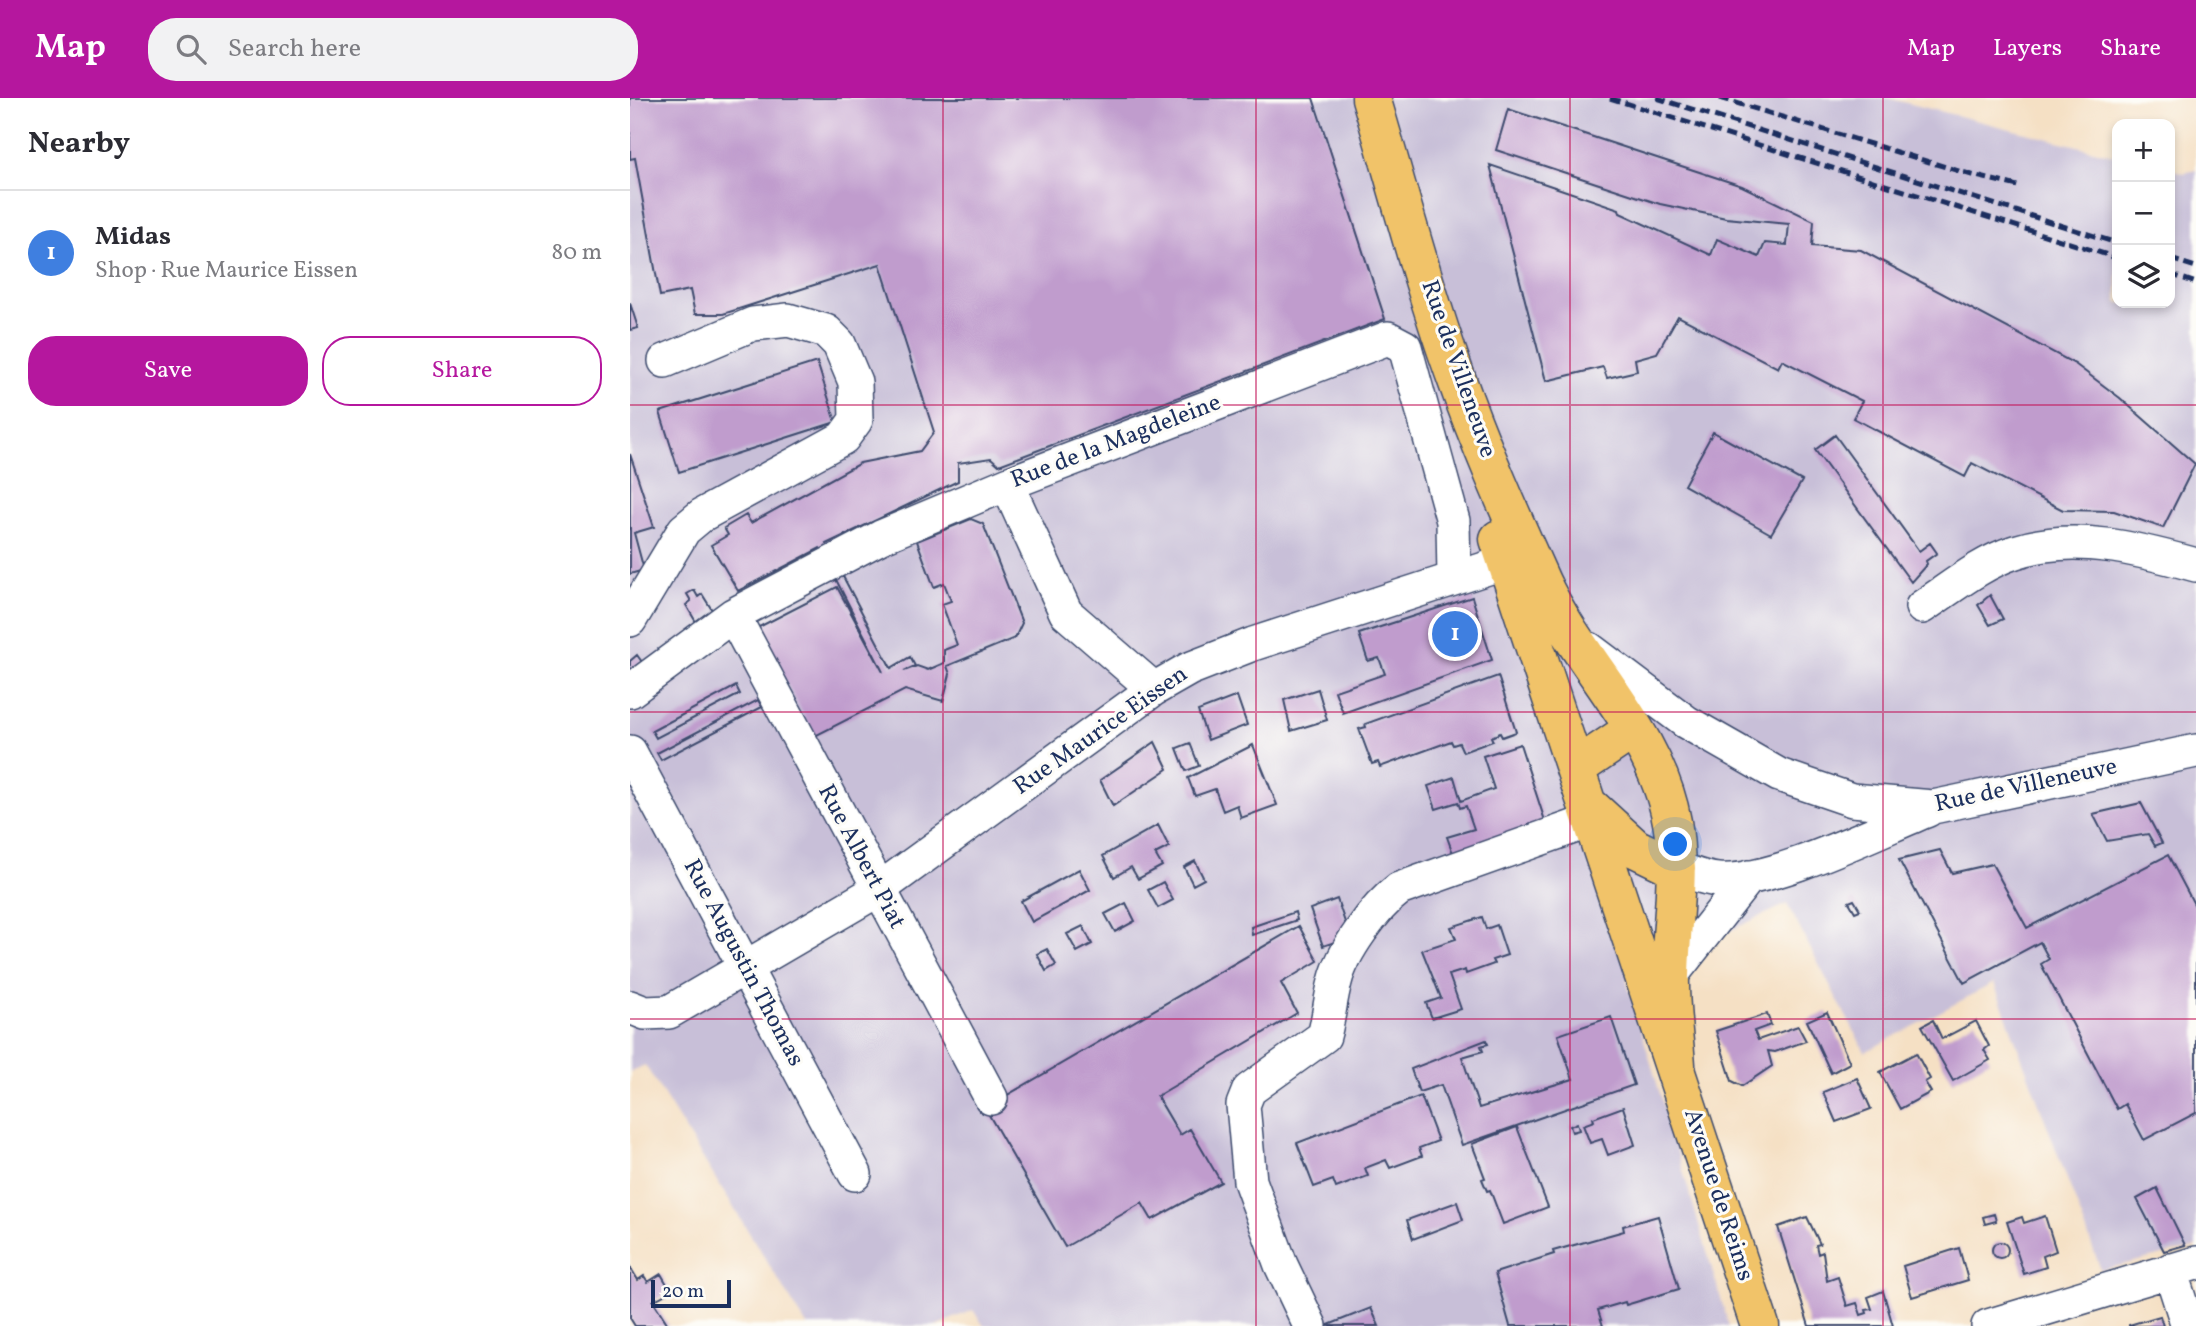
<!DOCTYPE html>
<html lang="en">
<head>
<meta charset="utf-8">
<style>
  :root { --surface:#fff; --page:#f2f2f3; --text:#2b2b33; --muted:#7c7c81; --line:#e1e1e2; --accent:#b5179e }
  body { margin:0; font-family:Vollkorn,serif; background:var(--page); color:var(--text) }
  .controls { position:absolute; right:21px; top:21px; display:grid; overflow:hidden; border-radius:14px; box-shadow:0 4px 10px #0003 }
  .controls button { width:63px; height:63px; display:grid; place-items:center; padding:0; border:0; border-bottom:2px solid var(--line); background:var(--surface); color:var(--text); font:35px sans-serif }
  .scale { position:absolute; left:21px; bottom:18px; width:80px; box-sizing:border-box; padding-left:7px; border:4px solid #1b2f5e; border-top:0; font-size:19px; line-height:24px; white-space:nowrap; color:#1b2f5e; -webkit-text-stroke:5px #fdfcf7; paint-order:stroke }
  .you { position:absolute; left:1046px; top:747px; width:24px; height:24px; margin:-18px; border:5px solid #fff; border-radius:50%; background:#1a73e8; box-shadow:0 0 0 10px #1a73e833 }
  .badge { display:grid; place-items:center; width:46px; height:46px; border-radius:50%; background:var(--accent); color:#fff; font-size:23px; font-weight:700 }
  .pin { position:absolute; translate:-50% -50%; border:4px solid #fff; box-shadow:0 2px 7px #0006 }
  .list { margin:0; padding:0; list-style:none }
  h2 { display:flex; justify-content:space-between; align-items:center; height:91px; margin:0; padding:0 28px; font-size:30px }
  h2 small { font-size:23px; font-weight:400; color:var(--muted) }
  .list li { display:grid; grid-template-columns:46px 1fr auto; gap:21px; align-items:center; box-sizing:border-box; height:126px; padding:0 28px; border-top:2px solid var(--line) }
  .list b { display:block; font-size:26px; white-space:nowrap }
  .list p { margin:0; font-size:23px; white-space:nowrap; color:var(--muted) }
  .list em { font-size:23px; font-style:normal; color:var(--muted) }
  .actions { display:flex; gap:14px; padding:21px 28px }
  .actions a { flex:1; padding:16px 0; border:2px solid var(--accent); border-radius:28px; text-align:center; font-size:24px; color:var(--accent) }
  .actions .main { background:var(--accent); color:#fff }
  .icon { flex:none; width:38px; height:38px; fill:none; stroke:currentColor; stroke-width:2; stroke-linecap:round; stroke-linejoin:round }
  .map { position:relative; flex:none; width:1566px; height:1228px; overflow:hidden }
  header { display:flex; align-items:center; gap:42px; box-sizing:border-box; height:98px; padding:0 35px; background:var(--accent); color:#fff }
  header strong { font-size:33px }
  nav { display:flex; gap:38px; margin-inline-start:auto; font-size:24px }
  .search { width:490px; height:63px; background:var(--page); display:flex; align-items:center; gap:18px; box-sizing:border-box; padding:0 24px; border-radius:28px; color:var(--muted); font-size:26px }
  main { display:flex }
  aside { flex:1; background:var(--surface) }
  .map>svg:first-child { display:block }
  .industrial { fill:#c8bfd8 }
  .building { fill:#c09ccd }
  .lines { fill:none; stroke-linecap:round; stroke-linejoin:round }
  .minor-casing { stroke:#3c4a6d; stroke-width:36 }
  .major-casing { stroke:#3c4a6d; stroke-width:41 }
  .minor { stroke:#fff; stroke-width:33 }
  .major { stroke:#f1c369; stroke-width:38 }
  .rail { stroke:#1b2f5e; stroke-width:5; stroke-dasharray:10 5; stroke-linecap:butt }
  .grid { fill:none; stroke:#c2185b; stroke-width:2; stroke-opacity:0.55 }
  .labels { text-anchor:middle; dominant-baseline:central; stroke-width:6; stroke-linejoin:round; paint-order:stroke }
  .street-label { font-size:24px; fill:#1b2f5e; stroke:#fdfcf7 }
</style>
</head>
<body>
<header>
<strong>Map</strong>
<div class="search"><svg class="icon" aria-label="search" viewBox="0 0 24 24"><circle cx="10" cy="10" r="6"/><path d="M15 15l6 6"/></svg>Search here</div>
<nav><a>Map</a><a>Layers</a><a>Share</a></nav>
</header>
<main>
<aside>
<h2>Nearby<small></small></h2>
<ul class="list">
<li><span class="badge" style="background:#3f7fe0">1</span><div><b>Midas</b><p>Shop · Rue Maurice Eissen</p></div><em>80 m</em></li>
</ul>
<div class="actions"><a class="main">Save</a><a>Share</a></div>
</aside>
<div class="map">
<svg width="1566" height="1228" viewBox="0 0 1566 1228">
  <rect width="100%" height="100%" fill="#fdfcf7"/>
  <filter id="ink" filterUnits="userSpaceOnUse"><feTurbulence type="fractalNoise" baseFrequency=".0143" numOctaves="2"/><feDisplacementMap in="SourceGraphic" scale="14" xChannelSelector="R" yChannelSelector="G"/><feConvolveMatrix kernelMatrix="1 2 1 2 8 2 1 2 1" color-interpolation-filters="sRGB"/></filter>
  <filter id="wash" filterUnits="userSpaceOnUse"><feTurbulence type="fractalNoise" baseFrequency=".00686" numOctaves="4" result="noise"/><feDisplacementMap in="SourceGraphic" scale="28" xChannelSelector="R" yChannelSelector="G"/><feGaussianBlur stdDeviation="1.57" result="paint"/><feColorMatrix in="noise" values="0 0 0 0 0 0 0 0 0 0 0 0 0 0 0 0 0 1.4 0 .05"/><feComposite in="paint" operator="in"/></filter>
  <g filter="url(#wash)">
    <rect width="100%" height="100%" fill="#f5e0c4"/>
    <!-- industrial -->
    <path class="industrial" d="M0,0H1257L1487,58V205H1540V71L1554,75L1566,72V1149L1471,1172L1364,885L1235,954L1157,806L996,881L1099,1228H354L343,1212L305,1228H177L15,967L0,974Z"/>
    <g id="blocks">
      <!-- building -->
      <path class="building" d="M0,0H683L755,221L369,367L361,360L328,365V383L196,446L261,570L280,559L285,568L274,573L287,568L298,572L314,565V552L327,547L312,506L321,503L314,485L304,489L287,443L341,421L353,426L392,525L385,540L317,568L320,576L313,603L275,592L185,638L127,530L207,489L253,574L190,450L108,493L81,447L98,437L94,430L116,417L121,425L230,365L290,353L304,334L250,166L93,216H65L60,192L30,198L5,60L0,61Z
        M878,11L1112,88L1184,123L1182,148L1231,152L1445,266L1490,300L1565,366L1533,430L1484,413L1433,412L1342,365L1335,379L1223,320L1232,303L1152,262L1148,270L1048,218L1027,255L1005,261L1007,273L977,280L973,269L916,283L860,67L989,111L990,115L1081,157L1087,141L1129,159L1135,145L1157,147L1159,126L1096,120L1030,106L866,52Z
        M0,205L8,230L0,232Z
        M187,264L206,324L49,374L30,314Z
        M1083,334L1172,383L1141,436L1054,387Z
        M1205,337L1289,453L1300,445L1307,455L1296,463L1297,466L1281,484L1185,352Z
        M0,356L24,429L4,435L14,472L0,476Z
        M64,492L68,499L72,496L82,512L66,524L56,507L61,503L57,496Z
        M1360,497L1373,521L1360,527L1348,507Z
        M842,499L862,562L713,615L705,593L755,576L749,560L738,563L729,536Z
        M7,557L12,564L0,573V563Z
        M868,578L886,634L872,639L870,635L861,639L863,643L833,654L829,645L823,647L821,643L750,669L748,664L742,666L729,631L736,629L735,626Z
        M106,588L110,596L26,640L22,633Z
        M688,591L697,622L661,633L654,602Z
        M607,598L617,627L578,642L568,613Z
        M128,602L132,609L31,662L27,655Z
        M525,644L538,671L483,708L470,682Z
        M560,645L569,668L556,673L547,650Z
        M890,646L916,726L824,758L817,739L844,731L836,708L830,710L828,704L806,711L798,688L824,679L831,703L864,691L853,658Z
        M623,647L647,707L611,720L607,707L593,713L585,691L565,698L558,680Z
        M1511,705L1532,745L1525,748L1518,736L1477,743L1463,716Z
        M528,727L539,749L525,756L532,768L508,781L501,769L484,779L473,758Z
        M1310,752L1322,775L1362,766L1397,830L1538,757L1566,810V1015L1514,1042L1495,1006L1487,1011L1411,866L1419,861L1410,844L1334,885L1269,762Z
        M565,763L574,781L563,787L554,769Z
        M449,771L460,792L402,824L391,803Z
        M533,784L543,802L528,810L518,792Z
        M707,801L720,839L693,848L680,811Z
        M1224,802L1230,812L1225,814L1219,804Z
        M496,805L505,823L485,834L475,816Z
        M665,814L667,822L622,837L621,829Z
        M852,819L856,831L867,827L877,857L862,862L864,866L836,876L835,872L819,877L831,911L802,920L796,905L811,900L792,852L826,841L821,829Z
        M453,828L462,846L447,854L437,836Z
        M669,828L688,863L651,885L667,915L527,998L550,1037L560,1031L591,1084L522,1122L512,1105L435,1149L355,1010Z
        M417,851L426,867L416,873L407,856Z
        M1197,914L1220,965L1201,975L1177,923Z
        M1137,916L1141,927L1124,933L1128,942L1168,928L1176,943L1145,954L1138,953L1142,968L1112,988L1102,983L1086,933Z
        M981,919L1004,987L832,1047L811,987L789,994L781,971L856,942L858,946L851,948L853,953L832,959L849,1010L943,981L928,937Z
        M1303,922L1312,941L1346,923L1359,948L1354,952L1360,962L1323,983L1292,928Z
        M1286,955L1300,981L1295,984L1301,994L1270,1011L1250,974Z
        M1227,980L1241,1011L1206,1024L1193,994Z
        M791,998L808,1043L789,1050L792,1058L760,1070L756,1062L735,1070L738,1078L706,1090L703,1082L684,1089L667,1045Z
        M993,1009L1005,1047L978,1057L972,1041L960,1045L953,1027L964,1023L963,1020Z
        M947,1025L949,1032L942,1034L940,1028Z
        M887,1029L918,1109L873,1126L860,1092L857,1093L852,1081L855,1080L842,1046Z
        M1527,1090L1555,1147L1534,1153L1507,1101Z
        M827,1104L833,1122L783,1141L777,1122Z
        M1364,1116L1366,1123L1355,1126L1353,1119Z
        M1028,1118L1049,1191L996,1207L995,1204L968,1212L973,1228H880L865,1175L924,1156L923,1153L994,1133L993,1128Z
        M1415,1118L1426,1153L1413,1158L1416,1169L1394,1176L1377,1124L1392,1119L1394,1125Z
        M1177,1119L1190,1146L1186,1147L1188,1156L1193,1154L1197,1183L1208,1179L1217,1208L1227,1205L1231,1217L1237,1215L1236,1212L1242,1211L1238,1199L1253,1193L1263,1228H1179L1148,1129Z
        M1362 1152a8 8 0 1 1 16 0a8 8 0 1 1-16 0Z
        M1329,1150L1338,1182L1282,1199L1273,1168Z
        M0,1169L8,1182L14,1178L18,1184L31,1176L41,1193L23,1203L39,1228H5L0,1220Z
        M741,1210L749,1228H696Z
        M1530,1218L1533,1228H1499V1227Z"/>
    </g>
  </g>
  <g filter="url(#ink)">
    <use href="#blocks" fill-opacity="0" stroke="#3c4a6d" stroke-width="2"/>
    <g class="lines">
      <!-- minor casing -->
      <g class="minor-casing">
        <path id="minor" d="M377,386L436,515L524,591
          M1292,509C1321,490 1351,465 1385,454C1444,434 1508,451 1566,467
          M103,517L361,1000
          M0,522L54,432L72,417L213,340L226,322L225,284L209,246L196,233L158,222L123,226L35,263
          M959,551L1056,624L1149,677L1222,702L1303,709L1566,653
          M0,593L103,517L251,439L377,386L758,240L775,249L823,423L824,480
          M0,654L225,1076
          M1046,770C1059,774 1074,781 1088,782C1142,786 1246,733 1298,712
          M1040,879L1119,779
          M0,909L15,915L39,914L248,792L524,591L559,571L623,546L876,464
          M1540,1172L1558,1228
          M680,1228L651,1167L620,1083L613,1007L619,992L694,938C699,920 700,902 705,884C712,854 745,809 769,791L963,722
          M1358,1228L1566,1165"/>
      </g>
      <!-- major casing -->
      <g class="major-casing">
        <path id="major" d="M741,0C768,91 792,184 824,274C849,345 880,415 911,484C949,566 1026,633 1042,724C1051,775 1041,826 1040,877C1039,907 1044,937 1046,967
          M869,441L1130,1228
          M946,670L1004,631
          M959,708L1005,750L1046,770"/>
      </g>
      <!-- minor -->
      <use href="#minor" class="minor"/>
      <!-- major -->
      <use href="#major" class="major"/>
      <!-- rail -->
      <path class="rail" d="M980,0L1487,160
        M1027,0L1487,145
        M1090,0L1342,77L1392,89
        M1540,161L1566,169
        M1540,176L1566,185"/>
    </g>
  </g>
  <!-- grid -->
  <path class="grid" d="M313,0V1228M626,0V1228M940,0V1228M1253,0V1228M0,307H1566M0,614H1566M0,921H1566"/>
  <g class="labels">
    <!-- street labels -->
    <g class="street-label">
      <text transform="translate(828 271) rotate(71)">Rue de Villeneuve</text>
      <text transform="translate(486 344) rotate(-21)">Rue de la Magdeleine</text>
      <text transform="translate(471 633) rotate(-35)">Rue Maurice Eissen</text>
      <text transform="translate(1396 688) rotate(-12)">Rue de Villeneuve</text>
      <text transform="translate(231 759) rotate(62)">Rue Albert Piat</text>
      <text transform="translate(113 865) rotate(62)">Rue Augustin Thomas</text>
      <text transform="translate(1088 1097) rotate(72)">Avenue de Reims</text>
    </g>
  </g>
</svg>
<div class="controls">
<button>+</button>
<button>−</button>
<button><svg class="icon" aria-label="layers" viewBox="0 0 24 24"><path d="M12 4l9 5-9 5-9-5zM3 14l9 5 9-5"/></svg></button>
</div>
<div class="scale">20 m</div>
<div class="you"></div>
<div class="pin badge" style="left:825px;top:536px;background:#3f7fe0">1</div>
</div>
</main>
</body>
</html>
